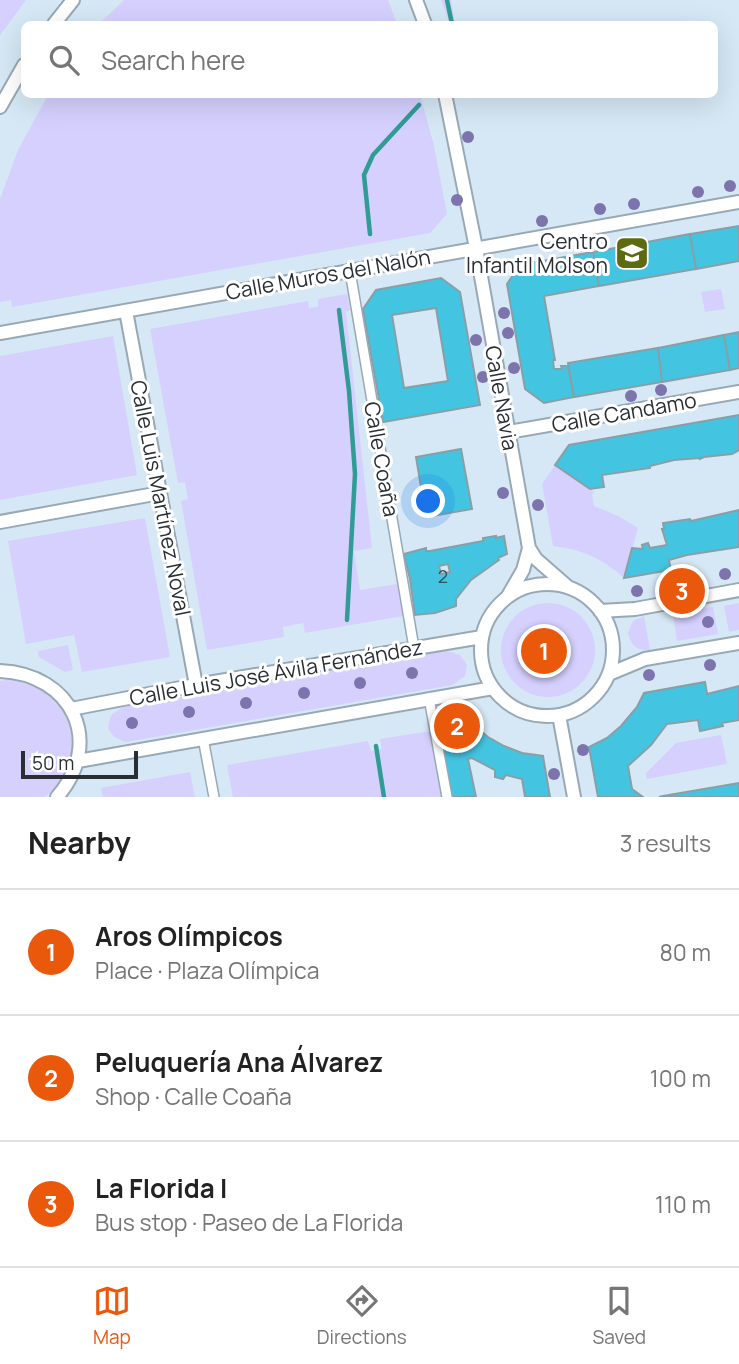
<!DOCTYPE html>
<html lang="en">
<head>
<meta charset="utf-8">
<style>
  :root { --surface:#fff; --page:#f2f2f2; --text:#222; --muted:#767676; --line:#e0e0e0; --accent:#ea580c }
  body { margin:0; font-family:Manrope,sans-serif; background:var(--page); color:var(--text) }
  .scale { position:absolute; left:21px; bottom:18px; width:117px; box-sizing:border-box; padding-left:7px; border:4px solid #282e33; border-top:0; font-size:19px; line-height:24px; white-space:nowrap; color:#282e33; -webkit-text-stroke:5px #fff; paint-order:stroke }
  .you { position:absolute; left:429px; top:502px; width:24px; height:24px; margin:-18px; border:5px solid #fff; border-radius:50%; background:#1a73e8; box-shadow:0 0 0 10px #1a73e833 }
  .badge { display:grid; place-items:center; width:46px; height:46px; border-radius:50%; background:var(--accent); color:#fff; font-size:23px; font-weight:700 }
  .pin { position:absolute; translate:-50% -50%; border:4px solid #fff; box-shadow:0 2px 7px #0006 }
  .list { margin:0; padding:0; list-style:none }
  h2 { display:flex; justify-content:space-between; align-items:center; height:91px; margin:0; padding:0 28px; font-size:30px }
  h2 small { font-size:23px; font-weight:400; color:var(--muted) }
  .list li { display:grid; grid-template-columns:46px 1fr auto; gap:21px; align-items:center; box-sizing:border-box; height:126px; padding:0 28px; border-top:2px solid var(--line) }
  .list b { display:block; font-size:26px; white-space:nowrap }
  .list p { margin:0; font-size:23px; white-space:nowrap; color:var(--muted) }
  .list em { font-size:23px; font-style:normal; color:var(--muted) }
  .icon { flex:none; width:38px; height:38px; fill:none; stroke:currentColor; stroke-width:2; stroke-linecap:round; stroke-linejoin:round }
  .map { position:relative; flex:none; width:739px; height:797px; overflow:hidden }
  .search { position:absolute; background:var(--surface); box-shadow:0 7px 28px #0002; left:21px; right:21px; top:21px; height:77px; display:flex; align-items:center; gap:18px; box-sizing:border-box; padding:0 24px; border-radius:10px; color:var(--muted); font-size:26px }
  .sheet { height:469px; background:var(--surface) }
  nav { display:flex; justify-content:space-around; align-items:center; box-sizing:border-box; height:98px; border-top:2px solid var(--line); background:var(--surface); font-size:19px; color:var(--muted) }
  nav a { display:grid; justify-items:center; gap:4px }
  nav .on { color:var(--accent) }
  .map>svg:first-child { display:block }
  .green { fill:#d5d0fe }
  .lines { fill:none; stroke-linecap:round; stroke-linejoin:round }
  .stream { stroke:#319b96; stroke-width:4.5 }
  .building { fill:#43c5e1; stroke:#899fa5; stroke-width:2; fill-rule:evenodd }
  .pedestrian-casing { stroke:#98a9b5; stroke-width:12 }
  .minor-casing { stroke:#98a9b5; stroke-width:16 }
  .pedestrian { stroke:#fff; stroke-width:9 }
  .minor { stroke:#fff; stroke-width:12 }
  .tree { fill:#7d74ae }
  .labels { text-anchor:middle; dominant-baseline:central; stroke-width:6; stroke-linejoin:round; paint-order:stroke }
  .number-label { font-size:18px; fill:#2f545e }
  .poi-label { font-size:21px; fill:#282e33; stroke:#fff; text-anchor:end }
  .street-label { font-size:21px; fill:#282e33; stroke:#fff }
</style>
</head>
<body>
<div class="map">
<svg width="739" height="797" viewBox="0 0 739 797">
  <rect width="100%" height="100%" fill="#d6e8f5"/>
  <!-- green -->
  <path class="green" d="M0,0H26L0,35Z
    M124,0H388L397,24H99Z
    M441,0H451L455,24H450Z
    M420,94L434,146L447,214L430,233L12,307L11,300L0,302V199L18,150L48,95Z
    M721,289L725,309L705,312L701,292Z
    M347,294L350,310L346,312L372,548L354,551L360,590L397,584L403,616L305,633L303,623L283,627L284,637L207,650L181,501L188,499L185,482L178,483L150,329L308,301L309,308L318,307V299Z
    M113,336L137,475L0,500V356Z
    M555,465L594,492L592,495L594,506L618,516L638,528L624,578C604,559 581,549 553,546L542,484Z
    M145,518L170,657L82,672L74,635L26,644L8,541Z
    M739,603V630L729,632L724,606Z
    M501 650a47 47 0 1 1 94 0a47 47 0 1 1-94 0Z
    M713,607L718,634L677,641L673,614Z
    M644,616L650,650C637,651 631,646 628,633L633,621Z
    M68,645L73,670L65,672L39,657L38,651Z
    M446,651L460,655L467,665L465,676L452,685L126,742L114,737L108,728L111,715L123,707Z
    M7,680C22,682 36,685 48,694C73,713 79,751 62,777C58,784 51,794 44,797C35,797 10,797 0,797V681Z
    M431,731L442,797H233L227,765L368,741L371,751L382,749L380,739Z
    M721,735L727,764L647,779L646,773L676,743Z
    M190,772L195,797H103L101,788Z"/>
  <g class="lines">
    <!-- stream -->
    <path class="stream" d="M447,0L452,24
      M370,234L364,175L373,155L419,105
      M339,310L349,391L355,474L347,620
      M376,746L384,797"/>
  </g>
  <!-- building -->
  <path class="building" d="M739,226V261L696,269L690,234Z
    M690,234L696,269L599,286L593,252Z
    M593,252L599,286L544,296L555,360H553L554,369H562L561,366L568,365L574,397L544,403L525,389L507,284L520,265Z
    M441,278L460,292L480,405L383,422L363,309L376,290ZM436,308L448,381L404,388L392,315Z
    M739,332V368L730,370L724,335Z
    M724,335L730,370L662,382L658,348Z
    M658,348L662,382L574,397L568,363Z
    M739,415V450L732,454L704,457L700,459V458L674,460L650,466V468L602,475L604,487L590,489L555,465L569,445Z
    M461,449L472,509L426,517L416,457Z
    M739,510V547L687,555L669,560L671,570L624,578L632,548L643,549L642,545L648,543L650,548L667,545L662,529H664L663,523L690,519L691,521Z
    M496,536V538L504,536L507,554L498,558L499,560L471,580L456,599V606L435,613L415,615L410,579L404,554L426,548V551H430L483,541V538ZM448,564L450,572L441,574L439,566Z
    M705,682L707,694L739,686V720L722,723L723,726L700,731L698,720L667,724L651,745L628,766L632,789L643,797H598L589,747L607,738L621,726L637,707L644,693Z
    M472,724L488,737L504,746L522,753L543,756L550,797H525L522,779L506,775L503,779L495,777V770L472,758L468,759L476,797H450L439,736L442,729Z
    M739,783V797H659L663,796Z"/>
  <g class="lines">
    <!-- pedestrian casing -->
    <g class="pedestrian-casing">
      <path id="pedestrian" d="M350,271L414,648
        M429,698L447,797
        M203,738L214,797"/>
    </g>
    <!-- minor casing -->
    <g class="minor-casing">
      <path id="minor" d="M416,0L425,24
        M54,24L73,0
        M445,94L476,248L529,548L523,570L508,596
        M0,107L24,65
        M126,311L196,685
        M0,333L739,202
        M508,432L739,392
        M0,522L160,493
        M529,548L536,559L568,587
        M481 650a66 66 0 1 1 132 0a66 66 0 1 1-132 0Z
        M600,611L635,609L739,590
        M0,671C72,674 105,742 57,797
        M609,674L645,659L739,643
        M71,709L196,685L482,637
        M559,715L574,797
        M78,761L493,688"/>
    </g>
    <!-- pedestrian -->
    <use href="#pedestrian" class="pedestrian"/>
    <!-- minor -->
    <use href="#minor" class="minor"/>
  </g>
  <!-- trees -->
  <g class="tree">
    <circle cx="468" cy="137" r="6"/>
    <circle cx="730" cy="186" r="6"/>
    <circle cx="698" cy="192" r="6"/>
    <circle cx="457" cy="200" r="6"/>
    <circle cx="634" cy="204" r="6"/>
    <circle cx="600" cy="209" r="6"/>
    <circle cx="542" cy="221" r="6"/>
    <circle cx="504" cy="313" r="6"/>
    <circle cx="508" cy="333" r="6"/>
    <circle cx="476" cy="340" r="6"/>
    <circle cx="514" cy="368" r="6"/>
    <circle cx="483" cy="377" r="6"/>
    <circle cx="661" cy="390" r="6"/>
    <circle cx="631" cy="396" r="6"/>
    <circle cx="503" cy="493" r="6"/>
    <circle cx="538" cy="505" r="6"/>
    <circle cx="725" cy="574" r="6"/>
    <circle cx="697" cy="579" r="6"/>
    <circle cx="637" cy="591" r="6"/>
    <circle cx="708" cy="622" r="6"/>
    <circle cx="710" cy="665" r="6"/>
    <circle cx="412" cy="673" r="6"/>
    <circle cx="649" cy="675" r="6"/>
    <circle cx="360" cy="683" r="6"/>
    <circle cx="304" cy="693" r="6"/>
    <circle cx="246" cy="703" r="6"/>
    <circle cx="189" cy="712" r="6"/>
    <circle cx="132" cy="723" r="6"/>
    <circle cx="583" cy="750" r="6"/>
    <circle cx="554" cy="774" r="6"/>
  </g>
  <!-- icons -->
  <defs>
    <g id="school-square" transform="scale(1.75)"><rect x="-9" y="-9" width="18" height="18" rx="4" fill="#5e6a10" stroke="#fff"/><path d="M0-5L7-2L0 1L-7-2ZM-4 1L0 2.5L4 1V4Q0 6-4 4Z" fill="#fff"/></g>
  </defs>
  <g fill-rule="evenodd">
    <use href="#school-square" x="632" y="253"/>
  </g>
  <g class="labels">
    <!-- number labels -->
    <g class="number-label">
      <text x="443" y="576">2</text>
    </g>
    <!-- poi labels -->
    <g class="poi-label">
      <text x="608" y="241">Centro<tspan x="608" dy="24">Infantil Molson</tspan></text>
    </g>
    <!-- street labels -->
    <g class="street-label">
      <text transform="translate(328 274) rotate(-10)">Calle Muros del Nalón</text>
      <text transform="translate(502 398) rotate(80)">Calle Navia</text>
      <text transform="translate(624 412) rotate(-10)">Calle Candamo</text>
      <text transform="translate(382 459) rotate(80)">Calle Coaña</text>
      <text transform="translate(161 498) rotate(79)">Calle Luis Martínez Noval</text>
      <text transform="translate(276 672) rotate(-10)">Calle Luis José Ávila Fernández</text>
    </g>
  </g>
</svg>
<div class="scale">50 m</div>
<div class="you"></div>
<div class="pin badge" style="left:544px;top:651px">1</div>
<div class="pin badge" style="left:457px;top:726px">2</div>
<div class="pin badge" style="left:682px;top:591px">3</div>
<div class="search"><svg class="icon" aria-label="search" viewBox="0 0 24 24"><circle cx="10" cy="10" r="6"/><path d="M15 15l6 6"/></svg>Search here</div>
</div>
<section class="sheet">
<h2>Nearby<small>3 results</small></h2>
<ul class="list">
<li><span class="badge">1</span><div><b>Aros Olímpicos</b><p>Place · Plaza Olímpica</p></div><em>80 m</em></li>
<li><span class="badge">2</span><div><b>Peluquería Ana Álvarez</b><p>Shop · Calle Coaña</p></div><em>100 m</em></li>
<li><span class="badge">3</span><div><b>La Florida I</b><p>Bus stop · Paseo de La Florida</p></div><em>110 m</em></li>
</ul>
</section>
<nav>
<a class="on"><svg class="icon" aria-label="map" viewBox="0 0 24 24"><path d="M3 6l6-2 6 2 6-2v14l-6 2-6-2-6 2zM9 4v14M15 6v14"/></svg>Map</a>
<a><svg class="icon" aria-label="directions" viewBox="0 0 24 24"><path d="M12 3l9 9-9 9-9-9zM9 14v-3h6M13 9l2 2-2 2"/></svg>Directions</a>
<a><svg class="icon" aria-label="saved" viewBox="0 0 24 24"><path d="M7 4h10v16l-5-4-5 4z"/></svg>Saved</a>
</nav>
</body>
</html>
